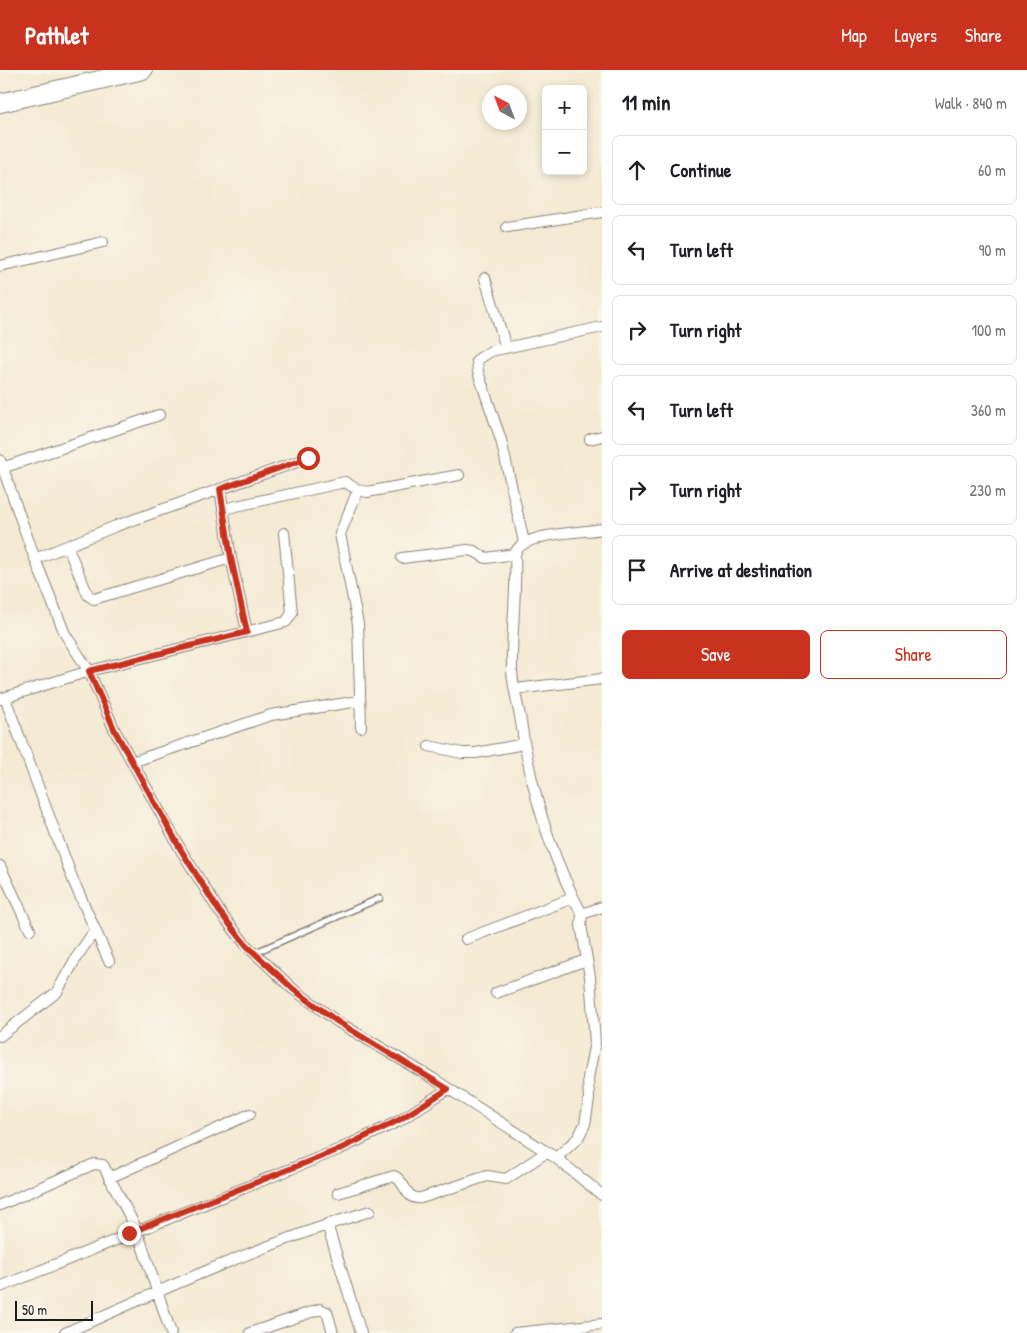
<!DOCTYPE html>
<html lang="en">
<head>
<meta charset="utf-8">
<style>
  :root { --surface:#fff; --page:#f2f2f2; --text:#202124; --muted:#757577; --line:#e0e0e0; --accent:#c8321e }
  body { margin:0; font-family:"Patrick Hand",sans-serif; background:var(--page); color:var(--text) }
  .controls { position:absolute; right:15px; top:15px; display:grid; overflow:hidden; border-radius:8px; box-shadow:0 2px 8px #0003 }
  .controls button { width:45px; height:45px; display:grid; place-items:center; padding:0; border:0; border-bottom:1px solid var(--line); background:var(--surface); color:var(--text); font:25px sans-serif }
  .compass { position:absolute; left:482px; top:15px; width:45px; height:45px; border-radius:50%; background:var(--surface); box-shadow:0 2px 8px #0003; rotate:319deg }
  .scale { position:absolute; left:15px; bottom:12px; width:78px; box-sizing:border-box; padding-left:5px; border:2px solid #1c1c1c; border-top:0; font-size:14px; line-height:18px; white-space:nowrap; color:#1c1c1c; -webkit-text-stroke:4px #fbf7ec; paint-order:stroke }
  .stop { position:absolute; width:15px; height:15px; margin:-11px; border:4px solid #c8321e; border-radius:50%; background:#fff }
  .stop.end { background:#c8321e; border-color:#fff; box-shadow:0 1px 5px #0008 }
  .list { margin:0; padding:0; list-style:none }
  h2 { display:flex; justify-content:space-between; align-items:center; height:65px; margin:0; padding:0 20px; font-size:21px }
  h2 small { font-size:16px; font-weight:400; color:var(--muted) }
  .list li { display:grid; grid-template-columns:32px 1fr auto; gap:15px; align-items:center; box-sizing:border-box; height:70px; margin:0 10px 10px; padding:0 10px; border:1px solid var(--line); border-radius:8px }
  .list b { display:block; font-size:19px; white-space:nowrap }
  .list em { font-size:16px; font-style:normal; color:var(--muted) }
  .actions { display:flex; gap:10px; padding:15px 20px }
  .actions a { flex:1; padding:11px 0; border:1px solid var(--accent); border-radius:8px; text-align:center; font-size:18px; color:var(--accent) }
  .actions .main { background:var(--accent); color:#fff }
  .icon { flex:none; width:28px; height:28px; fill:none; stroke:currentColor; stroke-width:2; stroke-linecap:round; stroke-linejoin:round }
  .map { position:relative; flex:none; width:602px; height:1263px; overflow:hidden }
  header { display:flex; align-items:center; gap:30px; box-sizing:border-box; height:70px; padding:0 25px; background:var(--accent); color:#fff }
  header strong { font-size:24px }
  nav { display:flex; gap:28px; margin-inline-start:auto; font-size:18px }
  main { display:flex }
  aside { flex:1; background:var(--surface) }
  .map>svg:first-child { display:block }
  .lines { fill:none; stroke-linecap:round; stroke-linejoin:round }
  .service-casing { stroke:#888378; stroke-width:8 }
  .minor-casing { stroke:#888378; stroke-width:12 }
  .trunk-casing { stroke:#888378; stroke-width:20 }
  .service { stroke:#fff; stroke-width:5 }
  .minor { stroke:#fff; stroke-width:10 }
  .trunk { stroke:#fff; stroke-width:18 }
  .route { stroke:#c8321e; stroke-width:6 }
</style>
</head>
<body>
<header>
<strong>Pathlet</strong>
<nav><a>Map</a><a>Layers</a><a>Share</a></nav>
</header>
<main>
<div class="map">
<svg width="602" height="1263" viewBox="0 0 602 1263">
  <rect width="100%" height="100%" fill="#fbf7ec"/>
  <filter id="ink" filterUnits="userSpaceOnUse"><feTurbulence type="fractalNoise" baseFrequency=".02" numOctaves="2"/><feDisplacementMap in="SourceGraphic" scale="10" xChannelSelector="R" yChannelSelector="G"/><feConvolveMatrix kernelMatrix="1 2 1 2 8 2 1 2 1" color-interpolation-filters="sRGB"/></filter>
  <filter id="wash" filterUnits="userSpaceOnUse"><feTurbulence type="fractalNoise" baseFrequency=".0096" numOctaves="4" result="noise"/><feDisplacementMap in="SourceGraphic" scale="20" xChannelSelector="R" yChannelSelector="G"/><feGaussianBlur stdDeviation="1.12" result="paint"/><feColorMatrix in="noise" values="0 0 0 0 0 0 0 0 0 0 0 0 0 0 0 0 0 1.4 0 .05"/><feComposite in="paint" operator="in"/></filter>
  <g filter="url(#wash)">
    <rect width="100%" height="100%" fill="#f4ead3"/>
  </g>
  <g filter="url(#ink)">
    <g class="lines">
      <!-- service casing -->
      <g class="service-casing">
        <path id="service" d="M254,883L380,828"/>
      </g>
      <!-- minor casing -->
      <g class="minor-casing">
        <path id="minor" d="M507,157L602,142
          M0,196L103,172
          M485,208L506,278
          M590,369L602,366
          M0,390L35,489L65,564L89,601L115,661L181,780L219,841L246,875L293,919L338,952L432,1008L556,1088L602,1125
          M2,398L159,345
          M220,419L231,488L247,562
          M358,420L340,464L358,554L361,657
          M223,439L345,412L358,420L367,422L459,405
          M524,472L501,370L478,302L477,290L491,281L602,257
          M67,476L88,525L94,529L231,488
          M402,488L467,480L474,481L486,488L515,484
          M35,489L116,456L308,388
          M515,619L602,609
          M5,628L73,810L109,891
          M0,629L89,601L286,552L292,543L284,463
          M429,676L462,683H476L524,674
          M132,692L271,645L359,631
          M0,796L30,860
          M582,844C549,783 530,716 520,646C517,632 513,616 512,601C511,562 517,523 515,484C521,462 582,463 602,459
          M466,869L573,828
          M496,923L586,890
          M0,966L57,922L76,888L95,860
          M556,1088L578,1068L585,1054L589,1029L588,1008L595,972L590,907L581,855L582,844L602,837
          M109,1108L250,1044
          M338,1123L394,1106C407,1112 404,1130 421,1128L487,1106L506,1109L547,1082
          M0,1135L94,1094L103,1095L137,1160L171,1263
          M327,1154L361,1263
          M0,1217L340,1079L399,1051L448,1019
          M65,1263C165,1218 265,1173 370,1141
          M250,1263L320,1239L327,1242L333,1263
          M515,1263L602,1254"/>
      </g>
      <!-- trunk casing -->
      <g class="trunk-casing">
        <path id="trunk" d="M0,33L143,0"/>
      </g>
      <!-- service -->
      <use href="#service" class="service"/>
      <!-- minor -->
      <use href="#minor" class="minor"/>
      <!-- trunk -->
      <use href="#trunk" class="trunk"/>
    </g>
  </g>
  <g class="lines" filter="url(#ink)">
    <!-- route -->
    <path class="route" d="M129,1163L340,1079L399,1050L448,1019L338,952L293,919L246,875L219,841L181,780L115,661L89,601L247,562L231,488L220,419L308,388"/>
  </g>
</svg>
<div class="controls">
<button>+</button>
<button>−</button>
</div>
<svg class="compass" viewBox="-18 -18 36 36"><path d="M0-13l5 13h-10z" fill="#e53935"/><path d="M0 13l5-13h-10z" fill="#757577"/></svg>
<div class="scale">50 m</div>
<div class="stop" style="left:308px;top:388px"></div>
<div class="stop end" style="left:129px;top:1163px"></div>
</div>
<aside>
<h2>11 min<small>Walk · 840 m</small></h2>
<ul class="list">
<li><svg class="icon" aria-label="ahead" viewBox="0 0 24 24"><path d="M12 20V5M6 11l6-6 6 6"/></svg><div><b>Continue</b></div><em>60 m</em></li>
<li><svg class="icon" aria-label="left" viewBox="0 0 24 24"><path d="M17 20v-9H6M10 6l-5 5 5 5"/></svg><div><b>Turn left</b></div><em>90 m</em></li>
<li><svg class="icon" aria-label="right" viewBox="0 0 24 24"><path d="M7 20v-9h11M14 6l5 5-5 5"/></svg><div><b>Turn right</b></div><em>100 m</em></li>
<li><svg class="icon" aria-label="left" viewBox="0 0 24 24"><path d="M17 20v-9H6M10 6l-5 5 5 5"/></svg><div><b>Turn left</b></div><em>360 m</em></li>
<li><svg class="icon" aria-label="right" viewBox="0 0 24 24"><path d="M7 20v-9h11M14 6l5 5-5 5"/></svg><div><b>Turn right</b></div><em>230 m</em></li>
<li><svg class="icon" aria-label="arrive" viewBox="0 0 24 24"><path d="M6 21V4h12l-3 4 3 4H6"/></svg><div><b>Arrive at destination</b></div></li>
</ul>
<div class="actions"><a class="main">Save</a><a>Share</a></div>
</aside>
</main>
</body>
</html>
